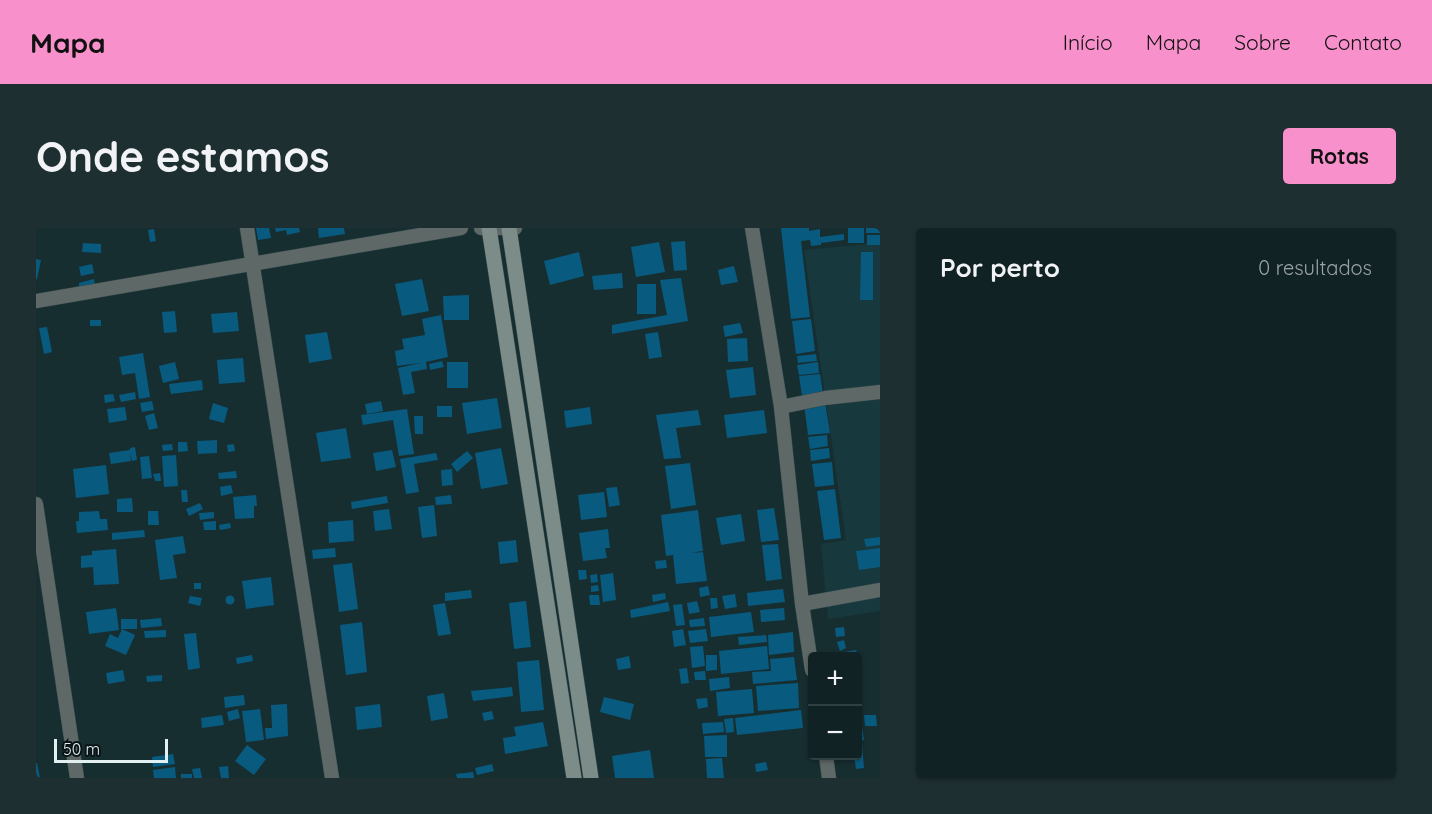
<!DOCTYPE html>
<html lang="pt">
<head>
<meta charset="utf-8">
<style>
  :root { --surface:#112225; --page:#1e2f32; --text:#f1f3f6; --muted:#9ca4a7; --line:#303f42; --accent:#f890cc }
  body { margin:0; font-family:Quicksand,sans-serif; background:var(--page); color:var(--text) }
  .controls { position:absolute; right:18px; bottom:18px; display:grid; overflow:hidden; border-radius:6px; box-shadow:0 2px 4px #0004 }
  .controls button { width:54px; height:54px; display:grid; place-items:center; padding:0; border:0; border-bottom:2px solid var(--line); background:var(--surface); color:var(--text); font:30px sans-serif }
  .scale { position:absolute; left:18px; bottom:15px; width:114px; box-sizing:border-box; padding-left:6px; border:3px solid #e2f0f2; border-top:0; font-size:16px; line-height:21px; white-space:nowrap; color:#e2f0f2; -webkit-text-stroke:4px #0a1416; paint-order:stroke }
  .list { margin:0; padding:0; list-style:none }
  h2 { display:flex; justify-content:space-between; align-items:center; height:78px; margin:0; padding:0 24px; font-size:26px }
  h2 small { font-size:20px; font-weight:400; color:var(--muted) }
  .map { position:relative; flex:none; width:844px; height:550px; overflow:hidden; border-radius:6px }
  header { display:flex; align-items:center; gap:36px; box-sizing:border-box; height:84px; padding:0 30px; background:var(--accent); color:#111 }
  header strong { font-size:28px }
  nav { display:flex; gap:33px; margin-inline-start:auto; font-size:21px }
  .intro { display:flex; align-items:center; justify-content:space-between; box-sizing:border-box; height:144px; padding:0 36px }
  h1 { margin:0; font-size:42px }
  .button { padding:15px 27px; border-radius:6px; background:var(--accent); color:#111; font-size:21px; font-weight:700 }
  main { display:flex; gap:36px; padding:0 36px }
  aside { flex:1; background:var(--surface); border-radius:6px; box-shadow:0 2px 4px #0004 }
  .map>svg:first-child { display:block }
  .built { fill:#17383d }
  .building { fill:#095a7f }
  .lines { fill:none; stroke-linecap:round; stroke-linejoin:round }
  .street-casing { stroke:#33494c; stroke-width:15 }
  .secondary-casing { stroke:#33494c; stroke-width:16 }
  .street { stroke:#5e6967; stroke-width:14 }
  .secondary { stroke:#7c8d89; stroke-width:15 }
</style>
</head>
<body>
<header>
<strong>Mapa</strong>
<nav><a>Início</a><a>Mapa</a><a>Sobre</a><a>Contato</a></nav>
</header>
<div class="intro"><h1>Onde estamos</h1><a class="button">Rotas</a></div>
<main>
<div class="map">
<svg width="844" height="550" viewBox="0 0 844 550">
  <rect width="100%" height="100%" fill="#172e31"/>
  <!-- built -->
  <path class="built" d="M844,15V383L792,391L785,316L810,312L768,22Z"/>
  <!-- building -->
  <path class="building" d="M220,0H233L235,10L222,12Z
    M239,0H263L264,4L251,7L250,2L240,4Z
    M282,0H308L309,6L283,10Z
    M745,0H773V3L784,1V9L808,6V12L785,15V17L775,18L774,12L765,13L774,89L755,91Z
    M812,0H828V15H812Z
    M830,0H844V5H830Z
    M118,1L120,13L114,14L112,2Z
    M831,7H844V17H831Z
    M649,13L651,42L638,43L635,14Z
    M623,14L629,44L600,49L595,19Z
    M47,15L65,16V25L46,24Z
    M543,24L548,48L514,57L508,33Z
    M825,24H837V72H824Z
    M0,31L5,32L1,51H0Z
    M56,36L58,45L45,48L43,39Z
    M698,38L702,54L685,57L682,42Z
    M586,45L587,60L558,62L556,48Z
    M645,50L652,93L576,106V97L631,87L624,52Z
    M58,51L59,57L48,58V61H43V55Z
    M386,51L393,83L366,88L359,56Z
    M601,56H620V86H601Z
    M433,67V92H408L407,68Z
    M139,83L141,104L128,105L126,84Z
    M201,84L203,103L177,105L175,86Z
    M405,87L412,129L390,134L391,141L375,144L379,165L367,167L362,140L384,135L361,138L359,123L368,121L366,111L389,107L386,91Z
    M775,91L779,123L760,126L756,93Z
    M54,92H65V98H54Z
    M704,95L707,105L689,109L687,98Z
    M11,99L16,124L8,126L3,100Z
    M291,104L296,131L273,135L269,107Z
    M622,104L626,129L613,131L609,106Z
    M711,110L712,133L692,134L691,111Z
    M107,125L114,169L103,171L99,145L86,147L83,129Z
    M780,126L781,133L762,135L761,128Z
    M207,130L209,154L183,156L181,132Z
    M406,133L408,139L394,142L393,136Z
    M139,134L143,151L127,155L123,138Z
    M411,134H432V160H411Z
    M782,134L783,145L763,147L761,137Z
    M717,139L720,167L694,170L690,142Z
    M784,146L787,166L766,168L763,148Z
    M166,152L167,162L135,166L133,156Z
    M99,164L100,171L85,174L83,167Z
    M77,166L79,173L69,175L68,167Z
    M461,170L466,200L431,206L426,175Z
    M116,173L118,182L106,184L104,175Z
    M345,173L347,183L331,186L329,176Z
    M789,174L794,205L772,207L768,176Z
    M177,175L192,180L188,195L173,191Z
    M401,178H416V189H401Z
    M89,179L91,192L73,195L71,181Z
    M554,179L556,196L530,200L528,183Z
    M371,181L378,226L363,228L357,192L327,197L325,187Z
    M662,182L665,197L640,200L645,230L628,231L620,187Z
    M728,182L731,205L691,210L688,187Z
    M118,185L122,200L113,202L109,188Z
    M378,188H387V206H379Z
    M310,200L315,230L285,234L280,205Z
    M791,207L792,218L774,221L772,209Z
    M181,212V225L162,226L161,213Z
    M142,214H151L152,223L142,224Z
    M136,216L137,222L127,223L126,217Z
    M198,216L199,223L192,224L191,217Z
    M99,219L101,232L96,233L94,225L95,233L75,236L73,225L94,222V220Z
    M465,220L472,256L445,261L439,225Z
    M793,220L794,230L775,233L774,222Z
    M356,222L360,239L340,243L337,225Z
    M431,223L437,230L421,244L415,236Z
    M400,225L402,232L378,236L383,264L370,266L364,231Z
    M140,227L142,258L128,259L126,228Z
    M113,228L116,250L106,251L104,229Z
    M796,234L798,257L779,259L776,236Z
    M654,235L660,277L635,281L629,238Z
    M70,237L73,266L40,270L37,241Z
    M416,241L417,257L406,258L405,242Z
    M200,243L201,250L183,251L182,245Z
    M124,245L125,253H119L117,246Z
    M195,257L197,265L185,268L184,259Z
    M581,259L584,277L573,279L570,260Z
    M799,261L805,310L788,312L781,263Z
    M145,262H151L152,274H146Z
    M568,264L571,289L545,292L542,267Z
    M220,267L221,278H218V290L199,291L197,269Z
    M415,267L416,276L400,277L399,269Z
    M351,268L352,275L316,281L315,274Z
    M96,270L97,284H81V271Z
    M164,275L167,281L153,288L150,281Z
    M398,277L401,308L386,310L382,279Z
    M738,280L743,312L725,314L721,282Z
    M353,281L356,301L339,303L337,283Z
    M662,282L667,323L654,325L667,324L671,353L640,356L637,327L630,328L625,287Z
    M63,283L64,291H71L72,302L41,305L40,293H43V284Z
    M112,283H122L123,297H112Z
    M178,284V290L164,292L163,285Z
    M705,286L709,313L685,317L680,290Z
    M317,292L318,313L293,315L292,294Z
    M180,293V302H168L167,294Z
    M194,295L195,300L184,302L183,297Z
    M572,301L574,320H569L571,330L547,333L543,305Z
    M108,302L109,309L76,312V305Z
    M147,308L150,325L137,327L141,350L124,352L119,312Z
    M844,309V317L830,319L828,311Z
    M480,312L482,334L464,336L462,314Z
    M742,316L746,351L730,353L726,317Z
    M299,320L300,329L277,331L276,322Z
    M844,320V339L823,342L820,323Z
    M80,321L83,356L58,357L57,339L45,340V328L56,327V323Z
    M630,332L631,340L620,341L619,333Z
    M316,335L322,381L303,384L297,337Z
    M542,342H550L551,351L543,352Z
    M577,345L580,372L567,374L564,347Z
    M561,346L562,354L555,355L554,347Z
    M235,349L238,377L210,381L206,353Z
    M158,355H165V361H158Z
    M562,357L563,363L555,364V358Z
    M672,358L674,367L664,369L663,360Z
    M747,361L749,374L712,378L711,365Z
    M435,362L436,370L409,373V365Z
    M629,365L630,371L617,374L616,367Z
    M699,366L701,379L689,381L686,368Z
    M553,367H563L564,377H554Z
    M189.5 372a4.5 4.5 0 1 1 9 0a4.5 4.5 0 1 1-9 0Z
    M154,368L166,370L164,378L152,375Z
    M674,370H681L682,380L675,381Z
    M490,373L495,419L478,421L473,375Z
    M661,373L664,384L653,386L651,375Z
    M632,374L634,383L595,390L594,382Z
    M409,375L415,406L402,408L397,377Z
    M646,376L649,397L640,398L637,377Z
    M80,380L83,402L53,406L50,384Z
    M748,380L749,392L725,394L724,382Z
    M715,384L718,404L675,409L673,389Z
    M125,390L126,398L105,400L104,392Z
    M668,390L669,398L654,399L653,392Z
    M85,391H101V401H85Z
    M326,394L331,444L310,447L304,397Z
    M808,399L809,408L800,409L799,400Z
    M86,401L99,407L90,427L69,418L74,406L82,410Z
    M647,401L650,417L638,419L636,403Z
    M670,401L672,413L654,415L652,403Z
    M130,402V409L109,410L108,403Z
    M757,404L758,424L733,427L732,407Z
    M160,405L164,440L152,442L148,406Z
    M730,407L731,414L703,417L702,409Z
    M808,412L810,420L804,423L801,414Z
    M667,418L669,438L656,440L654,419Z
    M731,418L733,441L685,446L683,423Z
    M820,422L822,428H804L803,425Z
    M216,427L217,433L201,436L200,430Z
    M670,427H681V442L670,443Z
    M593,428L595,440L582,442L580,431Z
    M758,429L761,452L717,456L716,444L735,443L734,431Z
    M503,432L508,482L485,484L481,434Z
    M651,440L653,455L645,456L643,441Z
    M87,442L89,453L72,456L70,445Z
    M669,443L670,452H659L658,444Z
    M126,447V453L111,454L110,448Z
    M693,449L694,460L674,463L673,451Z
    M822,450H824L826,463L822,464Z
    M762,455L763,480L722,483L720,458Z
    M476,459L477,468L437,473L435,463Z
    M716,461L718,485L682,488L680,464Z
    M408,465L412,490L395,493L391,468Z
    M208,467L209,477L189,480L188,469Z
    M568,469L598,476L594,492L564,484Z
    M671,470L672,479L662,481L660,471Z
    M251,476L252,508L230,511L229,500H236L235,477Z
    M344,476L346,499L321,502L319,479Z
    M202,481L204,490L193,493L191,484Z
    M224,481L228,512L210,514L206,483Z
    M765,482L767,500L701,507L699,490Z
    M456,483L458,491L448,493L446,485Z
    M186,487L188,497L166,500L165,490Z
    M828,487H840L841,498H829Z
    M697,490L698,504L690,505L688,491Z
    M507,494L512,518L469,526L467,510L480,508L478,499Z
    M687,494L688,504L667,506L666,495Z
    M826,499L828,512L822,513V500Z
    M691,507V529H669L668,508Z
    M826,514L828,540L820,541L818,528H822V515Z
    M211,517L230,531L218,547L199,533Z
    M614,522L618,550H579L576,528Z
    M137,526L139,536L117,539L116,529Z
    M686,530L688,550H671L670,531Z
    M730,534L732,542L720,544L719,536Z
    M0,535H1L4,550H0Z
    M456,536L458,543L441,547L439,540Z
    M192,538L193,550H185L183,539Z
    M139,539L140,550H118L117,542Z
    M164,540L166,550H158L156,541Z
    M437,544L438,550H421L420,546Z
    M145,546H156V550H145Z"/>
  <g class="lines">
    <!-- street casing -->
    <g class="street-casing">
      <path id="street" d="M211,0L296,550
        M445,0H479
        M716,0L745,179L766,376L776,442
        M0,73L425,0
        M745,179L789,170L844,164
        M0,276L41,550
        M766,376L844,362
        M790,528L793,550"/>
    </g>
    <!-- secondary casing -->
    <g class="secondary-casing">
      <path id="secondary" d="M453,0L538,550
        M473,0L555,550"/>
    </g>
    <!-- street -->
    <use href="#street" class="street"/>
    <!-- secondary -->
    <use href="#secondary" class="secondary"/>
  </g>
</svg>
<div class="controls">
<button>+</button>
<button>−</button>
</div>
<div class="scale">50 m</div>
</div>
<aside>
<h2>Por perto<small>0 resultados</small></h2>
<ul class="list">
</ul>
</aside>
</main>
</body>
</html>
